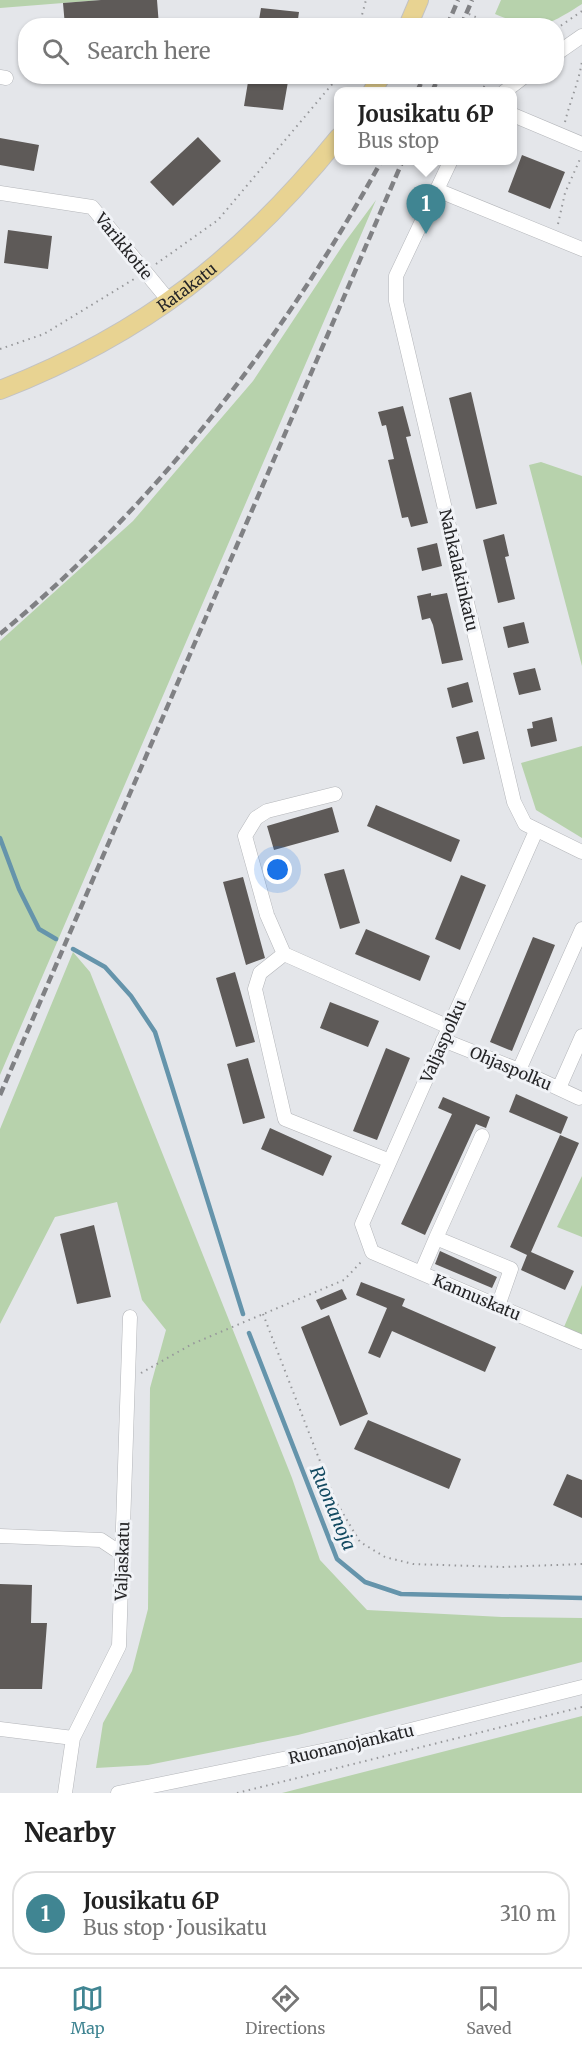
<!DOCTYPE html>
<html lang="en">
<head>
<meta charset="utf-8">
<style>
  :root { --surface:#fff; --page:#f2f2f2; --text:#222; --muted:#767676; --line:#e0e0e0; --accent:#408592 }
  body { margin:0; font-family:Merriweather,serif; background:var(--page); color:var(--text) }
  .you { position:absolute; left:278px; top:870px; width:21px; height:21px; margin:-15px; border:4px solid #fff; border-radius:50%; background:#1a73e8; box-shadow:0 0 0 9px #1a73e833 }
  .badge { display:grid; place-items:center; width:39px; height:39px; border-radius:50%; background:var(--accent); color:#fff; font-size:20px; font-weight:700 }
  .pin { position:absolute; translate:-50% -50px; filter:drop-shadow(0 2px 3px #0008) }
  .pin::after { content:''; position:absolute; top:32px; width:21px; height:18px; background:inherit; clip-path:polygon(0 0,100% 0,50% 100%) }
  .popup { position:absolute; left:334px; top:87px; width:183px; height:78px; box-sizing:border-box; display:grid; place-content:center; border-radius:12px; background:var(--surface); filter:drop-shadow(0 2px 4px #0005); font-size:20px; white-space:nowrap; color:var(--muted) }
  .popup b { font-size:22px; color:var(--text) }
  .popup::after { content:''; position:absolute; left:50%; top:100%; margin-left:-12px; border:12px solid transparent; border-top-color:var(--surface) }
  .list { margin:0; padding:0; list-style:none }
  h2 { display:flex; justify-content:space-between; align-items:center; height:78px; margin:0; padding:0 24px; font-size:26px }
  h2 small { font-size:20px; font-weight:400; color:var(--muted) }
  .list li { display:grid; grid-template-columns:39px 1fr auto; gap:18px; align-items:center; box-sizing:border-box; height:84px; margin:0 12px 12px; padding:0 12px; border:2px solid var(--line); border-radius:24px }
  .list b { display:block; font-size:22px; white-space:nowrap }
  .list p { margin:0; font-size:20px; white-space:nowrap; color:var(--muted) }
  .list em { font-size:20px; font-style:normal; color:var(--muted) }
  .icon { flex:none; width:33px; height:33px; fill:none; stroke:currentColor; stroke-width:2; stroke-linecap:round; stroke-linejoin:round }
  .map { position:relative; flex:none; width:582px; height:1793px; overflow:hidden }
  .search { position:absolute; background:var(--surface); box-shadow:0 2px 4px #0004; left:18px; right:18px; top:18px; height:66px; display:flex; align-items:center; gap:15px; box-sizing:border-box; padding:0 21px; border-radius:24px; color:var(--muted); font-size:22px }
  .sheet { height:174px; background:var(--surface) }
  nav { display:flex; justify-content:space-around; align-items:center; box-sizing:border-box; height:84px; border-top:2px solid var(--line); background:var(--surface); font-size:16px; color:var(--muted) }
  nav a { display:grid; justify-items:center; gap:3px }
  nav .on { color:var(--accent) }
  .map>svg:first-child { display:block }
  .green { fill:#b7d2ac }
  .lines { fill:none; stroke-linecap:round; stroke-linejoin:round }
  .stream { stroke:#6594ab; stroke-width:4.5 }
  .building { fill:#5e5a58 }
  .minor-casing { stroke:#b4b6ba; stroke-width:15 }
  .major-casing { stroke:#c2c2c3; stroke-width:20 }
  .path { stroke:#97989b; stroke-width:2; stroke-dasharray:1.5 4.5; stroke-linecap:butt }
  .minor { stroke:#fff; stroke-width:14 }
  .major { stroke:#e8d392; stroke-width:18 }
  .rail { stroke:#808184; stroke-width:4.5; stroke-dasharray:9 4.5; stroke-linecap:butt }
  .labels { text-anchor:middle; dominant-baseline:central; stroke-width:6; stroke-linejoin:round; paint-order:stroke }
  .street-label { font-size:16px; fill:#252527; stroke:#f1f3f7 }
  .water-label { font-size:18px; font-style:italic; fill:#134a61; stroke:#f1f3f7 }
</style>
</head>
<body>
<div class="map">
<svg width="582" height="1793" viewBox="0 0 582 1793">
  <rect width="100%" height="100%" fill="#e4e6ea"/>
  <!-- green -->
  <path class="green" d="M0,0H101L0,8Z
    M501,0H582V4C544,28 538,32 495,14Z
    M376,200L0,1075V641L133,521L253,381L345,242Z
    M541,462L582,476V666L529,465Z
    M582,746V838L536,810L521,763Z
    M73,952L90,972L292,1478L320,1560L367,1610L502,1617L582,1618V1662L298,1735L148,1765L96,1768L103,1723L132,1671L148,1609L150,1388L166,1330L142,1300L117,1202L55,1217L0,1324V1129Z
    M582,1176V1237L557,1227Z
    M582,1285V1335L564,1327Z
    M582,1716V1793H282Z"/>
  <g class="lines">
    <!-- stream -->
    <path class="stream" d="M0,838L19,889L39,929L56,939
      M73,949L105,967L131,996L155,1032L243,1314
      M249,1333L337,1559L365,1582L401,1594L582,1598"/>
  </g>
  <!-- building -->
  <path class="building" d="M101,0H157L159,26H65L63,3Z
    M261,8L299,12L297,26H258Z
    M249,76H289L283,110L244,106Z
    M198,137L221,161L173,206L150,182Z
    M0,138L39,145L34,171L0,165Z
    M522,155L565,172L550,209L508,192Z
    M8,230L52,236L48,269L4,263Z
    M471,392L497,504L476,509L449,398Z
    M403,406L411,436L406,437L428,523L411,527L408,517L402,518L388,460L394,459L386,425L382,426L378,412Z
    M504,534L509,556L505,557L515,599L498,603L483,540Z
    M437,543L442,566L422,571L417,548Z
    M431,593V596L447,593L463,660L442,664L433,625L430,618L422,620L417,596Z
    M524,622L529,643L508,648L503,627Z
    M535,668L541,690L519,695L513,673Z
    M468,682L473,702L452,708L447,688Z
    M552,717L557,741L531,747L527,729L533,728L532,722Z
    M478,731L485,759L463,764L456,737Z
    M376,805L460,840L451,862L367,826Z
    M332,807L339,832L274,850L267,826Z
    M344,869L360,923L340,929L324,874Z
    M461,875L486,885L460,950L435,939Z
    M243,877L265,958L246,965L223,882Z
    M366,929L430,956L420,981L355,954Z
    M533,937L555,945L512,1051L490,1042Z
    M235,972L255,1042L236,1047L216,978Z
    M330,1002L379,1021L368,1047L320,1028Z
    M386,1048L410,1058L377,1140L353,1131Z
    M248,1058L265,1118L243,1124L227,1064Z
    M516,1094L568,1117L561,1134L509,1112Z
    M443,1097L490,1117L486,1128L476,1124L425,1235L401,1224L452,1114L438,1108Z
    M270,1128L332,1156L323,1176L261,1149Z
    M560,1135L579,1143L531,1252L574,1271L565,1290L521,1270L527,1255L510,1247Z
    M94,1225L111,1297L77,1304L60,1234Z
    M440,1251L497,1277L492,1288L435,1264Z
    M361,1282L405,1299L402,1306L496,1347L485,1372L392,1331L380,1358L368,1353L387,1308L356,1295Z
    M342,1289L347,1299L321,1310L316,1300Z
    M329,1315L368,1414L340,1426L301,1327Z
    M368,1420L461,1459L449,1489L354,1449Z
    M567,1474L582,1480V1518L553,1505Z
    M0,1584L32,1585L31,1623H47L42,1689H0Z"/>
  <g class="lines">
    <!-- minor casing -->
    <g class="minor-casing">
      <path id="minor" d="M556,54L582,36
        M0,77L6,78
        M504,92L525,76
        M513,115L582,144
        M451,160L396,276V301L514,802L525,824L582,852
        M437,190L582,249
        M0,193L92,207L170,302
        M335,794L267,811L256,818L245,836L267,915L284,954L449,1027
        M536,831L362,1224L372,1252L582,1342
        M284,954L260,973L255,989L285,1119L390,1161
        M443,1040L519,1070L579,1098
        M519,1070L582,929
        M559,1088L582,1036
        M482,1136L436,1238L511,1269L498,1306
        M421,1273L436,1238
        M0,1536L101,1540L122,1554
        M0,1729L73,1738
        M65,1793L73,1738L119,1646L130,1317
        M118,1793L351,1745L582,1687"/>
    </g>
    <!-- major casing -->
    <g class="major-casing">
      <g id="major">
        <path d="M408,26L419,0"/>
        <path d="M372,92L381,76"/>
        <path id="s1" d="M0,390C144,334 242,257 339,137"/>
      </g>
    </g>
    <!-- path -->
    <path class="path" d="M469,14L495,26
      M359,26L366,0
      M556,29L582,11
      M480,92L492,76
      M565,122C570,101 579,82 582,61
      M558,224L565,193L580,159
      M156,264L218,220L339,76
      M0,349L44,334L134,279
      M263,1314L335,1500L360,1542L385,1557L413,1564L502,1567L582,1564
      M141,1373L192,1344L344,1280L362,1261
      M237,1793L582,1707"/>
    <!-- minor -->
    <use href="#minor" class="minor"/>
    <!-- major -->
    <use href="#major" class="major"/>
    <!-- rail -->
    <path class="rail" d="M447,26L458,0
      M461,26L472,0
      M417,92L424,76
      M432,92L439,76
      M0,634C156,505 285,337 382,160
      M0,1095L403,160"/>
  </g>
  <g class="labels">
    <!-- street labels -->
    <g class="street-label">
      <text transform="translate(124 246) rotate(51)">Varikkotie</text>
      <text stroke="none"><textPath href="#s1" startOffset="214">Ratakatu</textPath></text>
      <text transform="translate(459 570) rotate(77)">Nahkalakinkatu</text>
      <text transform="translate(443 1041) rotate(-66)">Valjaspolku</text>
      <text transform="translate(511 1068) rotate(23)">Ohjaspolku</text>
      <text transform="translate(477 1297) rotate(23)">Kannuskatu</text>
      <text transform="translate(122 1561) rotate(-88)">Valjaskatu</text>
      <text transform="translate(351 1744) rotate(-13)">Ruonanojankatu</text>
    </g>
    <!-- water labels -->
    <g class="water-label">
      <text transform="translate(333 1508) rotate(67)">Ruonanoja</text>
    </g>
  </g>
</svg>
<div class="you"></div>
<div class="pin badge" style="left:426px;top:234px">1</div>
<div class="popup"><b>Jousikatu 6P</b>Bus stop</div>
<div class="search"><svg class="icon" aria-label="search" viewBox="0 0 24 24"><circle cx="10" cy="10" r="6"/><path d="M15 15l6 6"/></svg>Search here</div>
</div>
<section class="sheet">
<h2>Nearby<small></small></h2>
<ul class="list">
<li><span class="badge">1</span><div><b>Jousikatu 6P</b><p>Bus stop · Jousikatu</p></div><em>310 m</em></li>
</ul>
</section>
<nav>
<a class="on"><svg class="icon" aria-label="map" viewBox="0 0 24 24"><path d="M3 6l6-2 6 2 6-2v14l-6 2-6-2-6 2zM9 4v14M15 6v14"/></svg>Map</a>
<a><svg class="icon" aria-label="directions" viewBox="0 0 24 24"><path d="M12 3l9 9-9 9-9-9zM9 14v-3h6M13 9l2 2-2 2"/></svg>Directions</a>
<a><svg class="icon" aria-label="saved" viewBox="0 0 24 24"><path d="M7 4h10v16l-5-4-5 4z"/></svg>Saved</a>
</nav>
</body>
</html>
